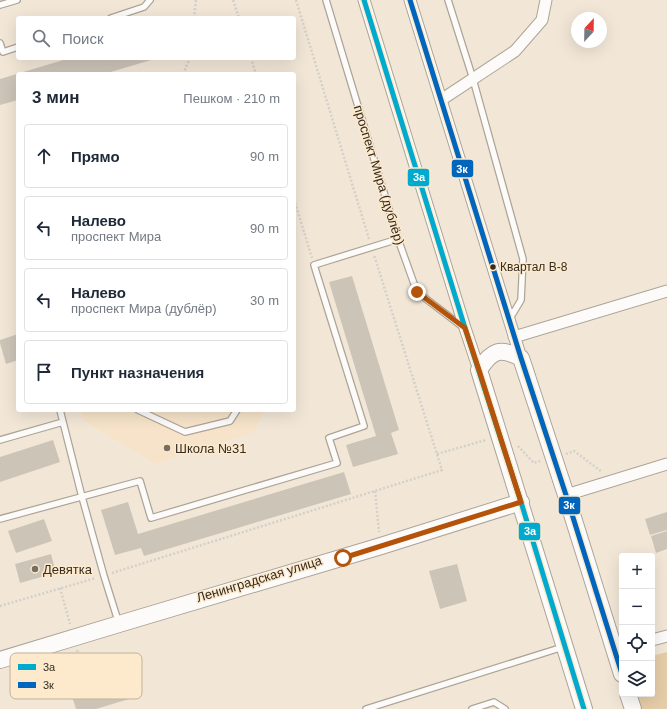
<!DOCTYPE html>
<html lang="ru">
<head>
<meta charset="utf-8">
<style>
  :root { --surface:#fff; --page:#f2f2f3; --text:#1f2937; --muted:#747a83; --line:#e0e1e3 }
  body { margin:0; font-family:Arial,sans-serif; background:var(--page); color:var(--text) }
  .controls { position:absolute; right:12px; bottom:12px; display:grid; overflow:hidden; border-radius:4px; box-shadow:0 4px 16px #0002 }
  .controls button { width:36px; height:36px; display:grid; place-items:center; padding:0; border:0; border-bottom:1px solid var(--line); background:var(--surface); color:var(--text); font:20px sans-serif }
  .compass { position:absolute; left:571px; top:12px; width:36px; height:36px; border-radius:50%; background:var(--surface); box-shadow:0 4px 16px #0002; rotate:22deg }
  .stop { position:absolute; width:12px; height:12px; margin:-9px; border:3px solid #b45309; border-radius:50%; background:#fff }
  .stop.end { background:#b45309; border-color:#fff; box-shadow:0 1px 4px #0008 }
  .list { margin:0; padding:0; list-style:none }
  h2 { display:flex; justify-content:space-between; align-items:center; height:52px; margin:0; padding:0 16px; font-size:17px }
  h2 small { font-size:13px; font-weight:400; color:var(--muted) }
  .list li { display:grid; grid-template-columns:26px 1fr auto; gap:12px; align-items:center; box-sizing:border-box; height:64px; margin:0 8px 8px; padding:0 8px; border:1px solid var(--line); border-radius:4px }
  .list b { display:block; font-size:15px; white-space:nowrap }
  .list p { margin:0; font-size:13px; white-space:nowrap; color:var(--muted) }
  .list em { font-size:13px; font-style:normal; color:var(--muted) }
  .icon { flex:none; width:22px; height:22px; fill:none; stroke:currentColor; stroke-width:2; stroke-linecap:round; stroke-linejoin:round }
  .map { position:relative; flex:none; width:667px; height:709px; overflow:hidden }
  .search { position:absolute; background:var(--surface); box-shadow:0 4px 16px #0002; left:16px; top:16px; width:280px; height:44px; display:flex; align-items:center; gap:10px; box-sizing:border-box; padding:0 14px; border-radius:4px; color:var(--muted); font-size:15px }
  .panel { position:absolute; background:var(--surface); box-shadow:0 4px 16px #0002; left:16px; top:72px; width:280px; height:340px; border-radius:4px }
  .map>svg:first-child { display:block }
  .built { fill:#f6e3c9 }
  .green { fill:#e6cda9 }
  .building { fill:#cdc4b8 }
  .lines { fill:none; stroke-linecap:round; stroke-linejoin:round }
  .lane-casing { stroke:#ada498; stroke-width:8 }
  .street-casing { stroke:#ada498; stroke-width:13 }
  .secondary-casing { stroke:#ada498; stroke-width:18 }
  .path { stroke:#d3d0cb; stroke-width:2.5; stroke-dasharray:2 2; stroke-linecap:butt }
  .lane { stroke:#fdfbf9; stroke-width:5.5 }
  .street { stroke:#fdfbf9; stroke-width:11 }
  .secondary { stroke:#fdfbf9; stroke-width:16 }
  .bus-1-casing { stroke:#fde9cc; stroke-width:8 }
  .bus-2-casing { stroke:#fde9cc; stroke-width:8 }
  .bus-1 { stroke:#00a9ce; stroke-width:5 }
  .bus-2 { stroke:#0065bd; stroke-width:5 }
  .route { stroke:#b45309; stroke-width:5 }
  .bus-dot { fill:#352d22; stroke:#fde9cc; stroke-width:1.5 }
  .poi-dot { fill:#776e61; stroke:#fde9cc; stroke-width:1.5 }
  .labels { text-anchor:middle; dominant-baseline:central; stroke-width:3; stroke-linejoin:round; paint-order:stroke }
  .bus-label { font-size:12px; fill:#352d22; stroke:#fde9cc; text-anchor:start }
  .street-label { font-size:13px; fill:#352d22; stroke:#fde9cc }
  .poi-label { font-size:13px; fill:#352d22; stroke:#fde9cc; text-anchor:start }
  .key { fill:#fde9cc; stroke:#c1b199; stroke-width:1 }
  .key-label { font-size:11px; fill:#352d22 }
  .line-badge { stroke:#fde9cc; stroke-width:1.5 }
  .badge-label { font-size:11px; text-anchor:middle; font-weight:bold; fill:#fff }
</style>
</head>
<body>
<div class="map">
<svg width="667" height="709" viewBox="0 0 667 709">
  <rect width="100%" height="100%" fill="#f2e7d7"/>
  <!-- built -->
  <path class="built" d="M80,410H265L254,432L155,464L83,420Z"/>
  <!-- green -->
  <path class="green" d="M667,652V709H641L636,694H652V656Z"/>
  <!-- building -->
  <path class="building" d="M70,58H150L151,60L104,74H18V100L0,105V79Z
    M352,276L399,430L391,433L398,454L353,467L346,445L376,436L329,282Z
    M18,334V360L6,364L0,343V340Z
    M53,440L60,462L0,482V457Z
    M344,472L351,494L144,556L141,548L115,555L101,510L128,502L138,534Z
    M667,512V530L650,535L645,519Z
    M44,519L52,541L16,553L8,531Z
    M667,531V549L656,553L651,536Z
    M51,554L56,573L20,583L15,564Z
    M457,564L467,601L440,609L429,571Z
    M128,658L139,696L96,709H76L66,677Z"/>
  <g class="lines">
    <!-- lane casing -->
    <g class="lane-casing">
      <path id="lane" d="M326,0L398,239L417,292L463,327
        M448,0L473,79L523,259L521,300L509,320
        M0,5L17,0
        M111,18L144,7L150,0
        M0,43L3,52L18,47
        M60,410L63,422L82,497L104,576L119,624
        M138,410L185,432L230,421L237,410
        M0,440L63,422
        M0,519L140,481L151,518L337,463L329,438L364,426L314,265L398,239
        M366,709L563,647
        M472,709L494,702L505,709"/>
    </g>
    <!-- street casing -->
    <g class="street-casing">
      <path id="street" d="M364,0L465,328L479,370
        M410,0L521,358
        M441,100L515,51L542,20L546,0
        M514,337L667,291
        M566,495L667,464
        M652,640L667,636"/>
    </g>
    <!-- secondary casing -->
    <g class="secondary-casing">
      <path id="secondary" d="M0,660L119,624L381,546L521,502
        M628,694L633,709
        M584,709L479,370C492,350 500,347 521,358L566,495L622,674"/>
    </g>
    <!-- path -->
    <path class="path" d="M233,0L239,18
      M296,0L369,239
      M194,18L196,0
      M251,58L256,74
      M183,74L190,58
      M294,199L312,258
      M518,446L534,463L540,461
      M437,454L486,440
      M566,454L574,451L602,472
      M375,491L379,532
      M112,573L442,470L374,255
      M60,588L70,624
      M0,606L96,578
      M77,650L88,696"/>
    <!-- lane -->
    <use href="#lane" class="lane"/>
    <!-- street -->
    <use href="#street" class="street"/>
    <!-- secondary -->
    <use href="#secondary" class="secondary"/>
    <!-- bus-1 casing -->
    <g class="bus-1-casing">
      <path id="bus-1" d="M364,0L465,328L521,502L584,709"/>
    </g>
    <!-- bus-2 casing -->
    <g class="bus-2-casing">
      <path id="bus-2" d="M410,0L521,358L566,495L622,674"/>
    </g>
    <!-- bus-1 -->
    <use href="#bus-1" class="bus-1"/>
    <!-- bus-2 -->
    <use href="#bus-2" class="bus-2"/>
  </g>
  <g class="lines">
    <!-- route -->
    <path class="route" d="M343,558L521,502L479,370L465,328L417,292"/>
  </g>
  <!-- markers -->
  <circle class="bus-dot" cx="493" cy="267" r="3.5"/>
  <g class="poi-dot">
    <circle cx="167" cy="448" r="4"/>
    <circle cx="35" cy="569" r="4"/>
  </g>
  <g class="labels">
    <!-- bus labels -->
    <g class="bus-label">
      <text x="500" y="267">Квартал В-8</text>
    </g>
    <!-- street labels -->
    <g class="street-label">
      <text transform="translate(379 175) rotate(73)">проспект Мира (дублёр)</text>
      <text transform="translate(259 579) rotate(-17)">Ленинградская улица</text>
    </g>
    <!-- poi labels -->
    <g class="poi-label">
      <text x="175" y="448">Школа №31</text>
      <text x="43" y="569">Девятка</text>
    </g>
  </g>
  <!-- legend -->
  <rect x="10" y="653" width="132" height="46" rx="6" class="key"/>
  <rect x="18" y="664" width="18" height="6" fill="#00a9ce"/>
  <rect x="18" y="682" width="18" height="6" fill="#0065bd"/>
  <g class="key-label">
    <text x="43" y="671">3а</text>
    <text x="43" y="689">3к</text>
  </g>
  <g class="line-badge">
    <rect x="451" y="159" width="23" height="19" rx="4" fill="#0065bd"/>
    <rect x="407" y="168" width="23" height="19" rx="4" fill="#00a9ce"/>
    <rect x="558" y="496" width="23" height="19" rx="4" fill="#0065bd"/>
    <rect x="518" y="522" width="23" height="19" rx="4" fill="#00a9ce"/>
  </g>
  <g class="badge-label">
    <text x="462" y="173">3к</text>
    <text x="419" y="181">3а</text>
    <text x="569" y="509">3к</text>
    <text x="530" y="535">3а</text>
  </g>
</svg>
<div class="controls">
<button>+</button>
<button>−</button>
<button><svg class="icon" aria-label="locate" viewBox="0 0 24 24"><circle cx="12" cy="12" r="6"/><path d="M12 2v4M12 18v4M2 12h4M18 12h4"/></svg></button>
<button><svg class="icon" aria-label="layers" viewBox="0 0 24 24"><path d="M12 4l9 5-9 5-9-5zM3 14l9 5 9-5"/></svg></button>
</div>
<svg class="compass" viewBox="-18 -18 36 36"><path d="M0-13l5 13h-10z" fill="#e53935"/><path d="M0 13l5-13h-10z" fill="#747a83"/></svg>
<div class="stop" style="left:343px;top:558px"></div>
<div class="stop end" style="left:417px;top:292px"></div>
<div class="search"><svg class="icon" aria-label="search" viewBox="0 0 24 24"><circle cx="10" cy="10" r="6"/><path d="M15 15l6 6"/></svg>Поиск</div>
<section class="panel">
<h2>3 мин<small>Пешком · 210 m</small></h2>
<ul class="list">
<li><svg class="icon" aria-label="ahead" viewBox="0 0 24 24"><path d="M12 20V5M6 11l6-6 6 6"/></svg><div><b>Прямо</b></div><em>90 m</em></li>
<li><svg class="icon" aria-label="left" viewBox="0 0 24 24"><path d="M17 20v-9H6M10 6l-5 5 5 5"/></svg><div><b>Налево</b><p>проспект Мира</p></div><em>90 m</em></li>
<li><svg class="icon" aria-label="left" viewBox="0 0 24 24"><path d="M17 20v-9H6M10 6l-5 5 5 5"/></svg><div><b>Налево</b><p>проспект Мира (дублёр)</p></div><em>30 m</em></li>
<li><svg class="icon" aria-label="arrive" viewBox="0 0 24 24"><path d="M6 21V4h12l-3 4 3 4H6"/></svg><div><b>Пункт назначения</b></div></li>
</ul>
</section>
</div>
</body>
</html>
